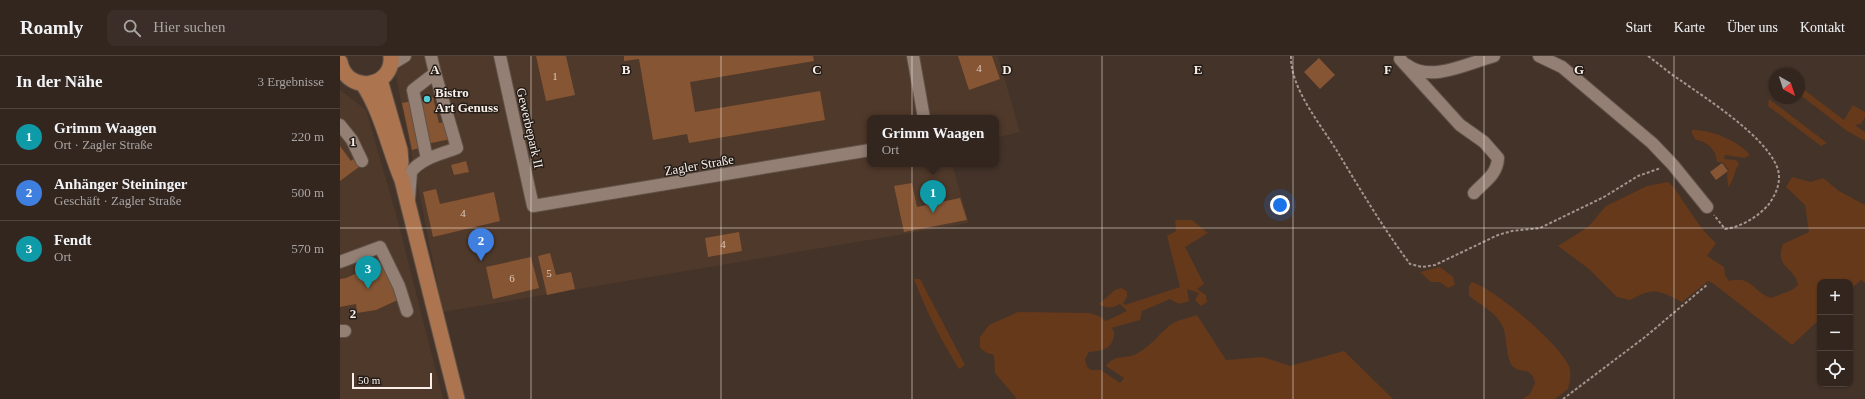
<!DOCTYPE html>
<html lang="de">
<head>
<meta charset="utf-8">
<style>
  :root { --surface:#33261f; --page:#3b2e28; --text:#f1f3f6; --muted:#a9a5a4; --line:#4e433d; --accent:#8bbbb9 }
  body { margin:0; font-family:"Times New Roman",serif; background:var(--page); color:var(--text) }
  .controls { position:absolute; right:12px; bottom:12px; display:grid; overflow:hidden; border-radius:8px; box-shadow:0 1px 3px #0004 }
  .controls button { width:36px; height:36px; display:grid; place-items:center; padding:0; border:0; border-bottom:1px solid var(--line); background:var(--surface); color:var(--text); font:20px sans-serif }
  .compass { position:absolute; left:1429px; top:12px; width:36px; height:36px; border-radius:50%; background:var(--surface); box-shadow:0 1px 3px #0004; rotate:141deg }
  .scale { position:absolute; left:12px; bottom:10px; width:80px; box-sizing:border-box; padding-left:4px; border:2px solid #fbf0e9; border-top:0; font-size:11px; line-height:14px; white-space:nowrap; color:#fbf0e9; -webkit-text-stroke:3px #241d18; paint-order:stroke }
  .you { position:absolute; left:940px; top:149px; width:14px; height:14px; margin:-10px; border:3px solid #fff; border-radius:50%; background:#1a73e8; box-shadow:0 0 0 6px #1a73e833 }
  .badge { display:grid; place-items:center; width:26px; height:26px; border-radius:50%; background:var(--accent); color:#fff; font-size:13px; font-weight:700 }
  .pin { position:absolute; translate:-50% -33px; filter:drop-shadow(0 1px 2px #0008) }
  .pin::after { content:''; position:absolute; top:21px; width:14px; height:12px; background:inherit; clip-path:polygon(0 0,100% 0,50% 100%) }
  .popup { position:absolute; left:527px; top:59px; width:132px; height:52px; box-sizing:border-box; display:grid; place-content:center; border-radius:8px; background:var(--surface); filter:drop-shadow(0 1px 3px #0005); font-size:13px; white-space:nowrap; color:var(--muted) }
  .popup b { font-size:15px; color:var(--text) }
  .popup::after { content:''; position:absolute; left:50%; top:100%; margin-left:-8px; border:8px solid transparent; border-top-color:var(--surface) }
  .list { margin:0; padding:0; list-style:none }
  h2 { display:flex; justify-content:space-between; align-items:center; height:52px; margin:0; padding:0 16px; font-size:17px }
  h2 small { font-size:13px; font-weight:400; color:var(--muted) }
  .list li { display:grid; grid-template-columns:26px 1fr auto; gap:12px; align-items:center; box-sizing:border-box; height:56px; padding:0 16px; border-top:1px solid var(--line) }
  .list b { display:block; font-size:15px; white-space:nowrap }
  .list p { margin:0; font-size:13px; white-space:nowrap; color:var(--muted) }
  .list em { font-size:13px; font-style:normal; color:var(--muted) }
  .icon { flex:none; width:22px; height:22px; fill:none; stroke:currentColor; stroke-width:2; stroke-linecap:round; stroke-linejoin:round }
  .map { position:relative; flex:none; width:1525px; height:343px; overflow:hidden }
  header { display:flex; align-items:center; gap:24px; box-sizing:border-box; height:56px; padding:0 20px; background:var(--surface); border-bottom:1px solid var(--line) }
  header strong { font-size:19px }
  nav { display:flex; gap:22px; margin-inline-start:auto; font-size:14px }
  .search { width:280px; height:36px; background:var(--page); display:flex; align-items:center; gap:10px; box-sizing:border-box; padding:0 14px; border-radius:8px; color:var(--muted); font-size:15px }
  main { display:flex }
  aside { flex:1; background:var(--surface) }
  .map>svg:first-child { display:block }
  .built { fill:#4f392a }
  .green { fill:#66391a }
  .building { fill:#865534 }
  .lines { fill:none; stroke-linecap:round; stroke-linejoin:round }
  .minor-casing { stroke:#605249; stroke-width:14 }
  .major-casing { stroke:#605249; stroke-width:17 }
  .path { stroke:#a3958d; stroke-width:2; stroke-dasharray:3 2; stroke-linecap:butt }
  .minor { stroke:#937f74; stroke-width:12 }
  .major { stroke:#ac754f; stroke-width:15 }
  .grid { fill:none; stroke:#fbf0e9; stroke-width:1; stroke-opacity:0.55 }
  .poi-dot { fill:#52ccd6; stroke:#241d18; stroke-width:1.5 }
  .labels { text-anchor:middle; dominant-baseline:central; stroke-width:3; stroke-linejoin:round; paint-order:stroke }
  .number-label { font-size:11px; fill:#dec9bc }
  .poi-label { font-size:13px; font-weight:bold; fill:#fbf0e9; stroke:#241d18; text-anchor:start }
  .street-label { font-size:13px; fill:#fbf0e9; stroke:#241d18 }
  .grid-label { font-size:13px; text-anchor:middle; font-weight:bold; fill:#fbf0e9; stroke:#241d18; stroke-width:3; stroke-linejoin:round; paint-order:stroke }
</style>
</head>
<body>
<header>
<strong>Roamly</strong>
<div class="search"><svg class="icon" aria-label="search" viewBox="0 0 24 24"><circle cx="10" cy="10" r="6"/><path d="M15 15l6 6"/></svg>Hier suchen</div>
<nav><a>Start</a><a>Karte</a><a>Über uns</a><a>Kontakt</a></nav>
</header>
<main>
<aside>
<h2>In der Nähe<small>3 Ergebnisse</small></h2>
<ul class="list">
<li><span class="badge" style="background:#0f9aa8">1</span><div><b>Grimm Waagen</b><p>Ort · Zagler Straße</p></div><em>220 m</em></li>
<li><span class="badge" style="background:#3f7fe0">2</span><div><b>Anhänger Steininger</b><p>Geschäft · Zagler Straße</p></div><em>500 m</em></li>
<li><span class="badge" style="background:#0f9aa8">3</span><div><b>Fendt</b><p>Ort</p></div><em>570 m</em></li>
</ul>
</aside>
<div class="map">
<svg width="1525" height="343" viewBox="0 0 1525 343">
  <rect width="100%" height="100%" fill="#443329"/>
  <!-- built -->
  <path class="built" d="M52,0H658L680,76L656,82V62H530V108H612L629,167L103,256Z
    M0,34L26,54L56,158L103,343H0Z"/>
  <!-- green -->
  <path class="green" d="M1459,30L1504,64L1513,49L1525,56V61L1521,68H1517L1516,70L1525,76V85L1507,75L1459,38Z
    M1429,43L1487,87L1481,90L1428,50Z
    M1352,74C1372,74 1397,84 1410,99L1405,102L1385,99L1384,103L1396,104L1399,108C1393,116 1395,124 1388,131L1387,117L1389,114L1382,106H1377C1377,95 1367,85 1356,84L1352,78Z
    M1452,121L1471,126L1483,122L1499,135L1525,149V227L1521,224L1510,234V226H1480V263L1452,289L1374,228L1368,225L1342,246C1318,234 1314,231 1290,244L1277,241L1249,213L1218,190L1248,171L1266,150L1307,130L1328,126C1337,133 1339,140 1345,148C1354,161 1364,177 1376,187L1367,200L1384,211L1385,219L1389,225C1412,219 1412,235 1431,242L1452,234L1458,229C1456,211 1434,213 1443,188L1469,176L1465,149L1446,131Z
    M835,164H852L868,177L845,191L864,228L857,233L866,239L867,246L861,250L855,244L859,237L847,233L849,245L839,248L830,243L802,255L800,264L771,272L774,275C775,292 763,295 749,296L745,303L747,311L751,314H761L780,327L784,322L766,310C776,297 784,304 796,298C810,291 817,280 829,270C835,264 849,262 857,259L886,304L923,301L950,310L1004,295L1053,343H677L655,317L654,299L647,297L640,292V281L649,269L678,256L749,257L759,260L766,265L787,255L780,248C773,252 766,253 759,248L775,234L781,232L787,235V241L783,247L785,249L840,231L827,180L836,175Z
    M1100,211L1113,221L1115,229L1108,232L1100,226H1091L1080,216Z
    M574,223H580L625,309L619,313C601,284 586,255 574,223Z
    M1132,226C1156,234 1216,285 1228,308C1232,315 1230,325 1228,333L1215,343H1183L1190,338L1195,327C1191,308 1178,320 1171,308C1166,298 1167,285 1164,274C1159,258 1142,250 1129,240V230Z"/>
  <!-- building -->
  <path class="building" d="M196,0H226L235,39L206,45Z
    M284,0H473L474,5L350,26L355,56L480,35L485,64L349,87L347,78L313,84L299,3L284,5Z
    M618,0H652L660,23L629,34Z
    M979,2L995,19L980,33L964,16Z
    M93,41L99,67L107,66L111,83L91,87V89L72,94L62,47Z
    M0,90L11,105L13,103L19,111L0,125Z
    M126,105L129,116L114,119L111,109Z
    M1382,107L1388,115L1376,124L1370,116Z
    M572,127L577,151L620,142L627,164L564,176L554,130Z
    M96,133L100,148L154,136L160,165L93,181L83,136Z
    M399,176L402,195L368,201L365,182Z
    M210,197L216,219L231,216L235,233L207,239L198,200Z
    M191,201L199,232L153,243L146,211Z
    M44,205L60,243L36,254L17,257L16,248L0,251V223L6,222Z"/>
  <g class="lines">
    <!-- minor casing -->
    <g class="minor-casing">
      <path id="minor" d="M160,0L193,150L530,94
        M573,0L584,62
        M1199,0L1222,11L1312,87L1333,109L1367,151
        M1060,3L1120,69L1144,86L1158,102C1157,119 1145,125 1134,137
        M50,9L65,0
        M1067,9C1091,27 1128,7 1154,0
        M0,69L12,84L22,105
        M87,103L73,34L95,17L91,0
        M69,142L71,116C81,102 102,98 117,92L95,17
        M0,206L40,191L59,230L67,255
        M0,275H5"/>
    </g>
    <!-- major casing -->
    <g class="major-casing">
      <path id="major" d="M0,6C7,39 54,32 51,0
        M40,24L60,94L61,107
        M23,28C42,57 49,93 62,124L117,343"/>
    </g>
    <!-- path -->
    <path class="path" d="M951,0C950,32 981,69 997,95C1020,133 1043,172 1070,208L1082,211L1095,209L1158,179L1172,175L1200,172L1264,141L1298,120L1321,112
      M1308,0C1319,8 1329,17 1340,24C1367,43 1425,80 1437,111C1442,123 1437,137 1429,148C1419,160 1402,171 1385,173L1374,159
      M1223,343L1305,281L1368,228"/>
    <!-- minor -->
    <use href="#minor" class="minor"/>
    <!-- major -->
    <use href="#major" class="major"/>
  </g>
  <!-- grid -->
  <path class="grid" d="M191,0V343M381,0V343M572,0V343M762,0V343M953,0V343M1144,0V343M1334,0V343M0,172H1525"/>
  <!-- markers -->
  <circle class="poi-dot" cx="87" cy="43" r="4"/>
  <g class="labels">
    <!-- number labels -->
    <g class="number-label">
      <text x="639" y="12">4</text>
      <text x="215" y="20">1</text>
      <text x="123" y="157">4</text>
      <text x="383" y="188">4</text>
      <text x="209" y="217">5</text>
      <text x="172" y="222">6</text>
    </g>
    <!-- poi labels -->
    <g class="poi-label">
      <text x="95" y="36">Bistro<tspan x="95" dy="15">Art Genuss</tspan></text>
    </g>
    <!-- street labels -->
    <g class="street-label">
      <text transform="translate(190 72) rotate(77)">Gewerbepark II</text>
      <text transform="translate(359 109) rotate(-10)">Zagler Straße</text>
    </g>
  </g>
  <g class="grid-label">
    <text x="95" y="18">A</text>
    <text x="286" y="18">B</text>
    <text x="477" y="18">C</text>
    <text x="667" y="18">D</text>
    <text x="858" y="18">E</text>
    <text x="1048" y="18">F</text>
    <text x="1239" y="18">G</text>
    <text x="13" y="90">1</text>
    <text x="13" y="262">2</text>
  </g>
</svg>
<div class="controls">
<button>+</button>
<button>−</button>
<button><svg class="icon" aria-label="locate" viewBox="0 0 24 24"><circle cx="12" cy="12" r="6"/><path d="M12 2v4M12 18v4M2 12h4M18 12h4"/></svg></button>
</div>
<svg class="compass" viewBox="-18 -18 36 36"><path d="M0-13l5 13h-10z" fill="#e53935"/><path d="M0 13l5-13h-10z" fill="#a9a5a4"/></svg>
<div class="scale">50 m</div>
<div class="you"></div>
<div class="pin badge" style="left:593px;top:157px;background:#0f9aa8">1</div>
<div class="popup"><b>Grimm Waagen</b>Ort</div>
<div class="pin badge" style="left:141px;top:205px;background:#3f7fe0">2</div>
<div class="pin badge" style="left:28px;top:233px;background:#0f9aa8">3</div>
</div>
</main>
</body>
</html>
